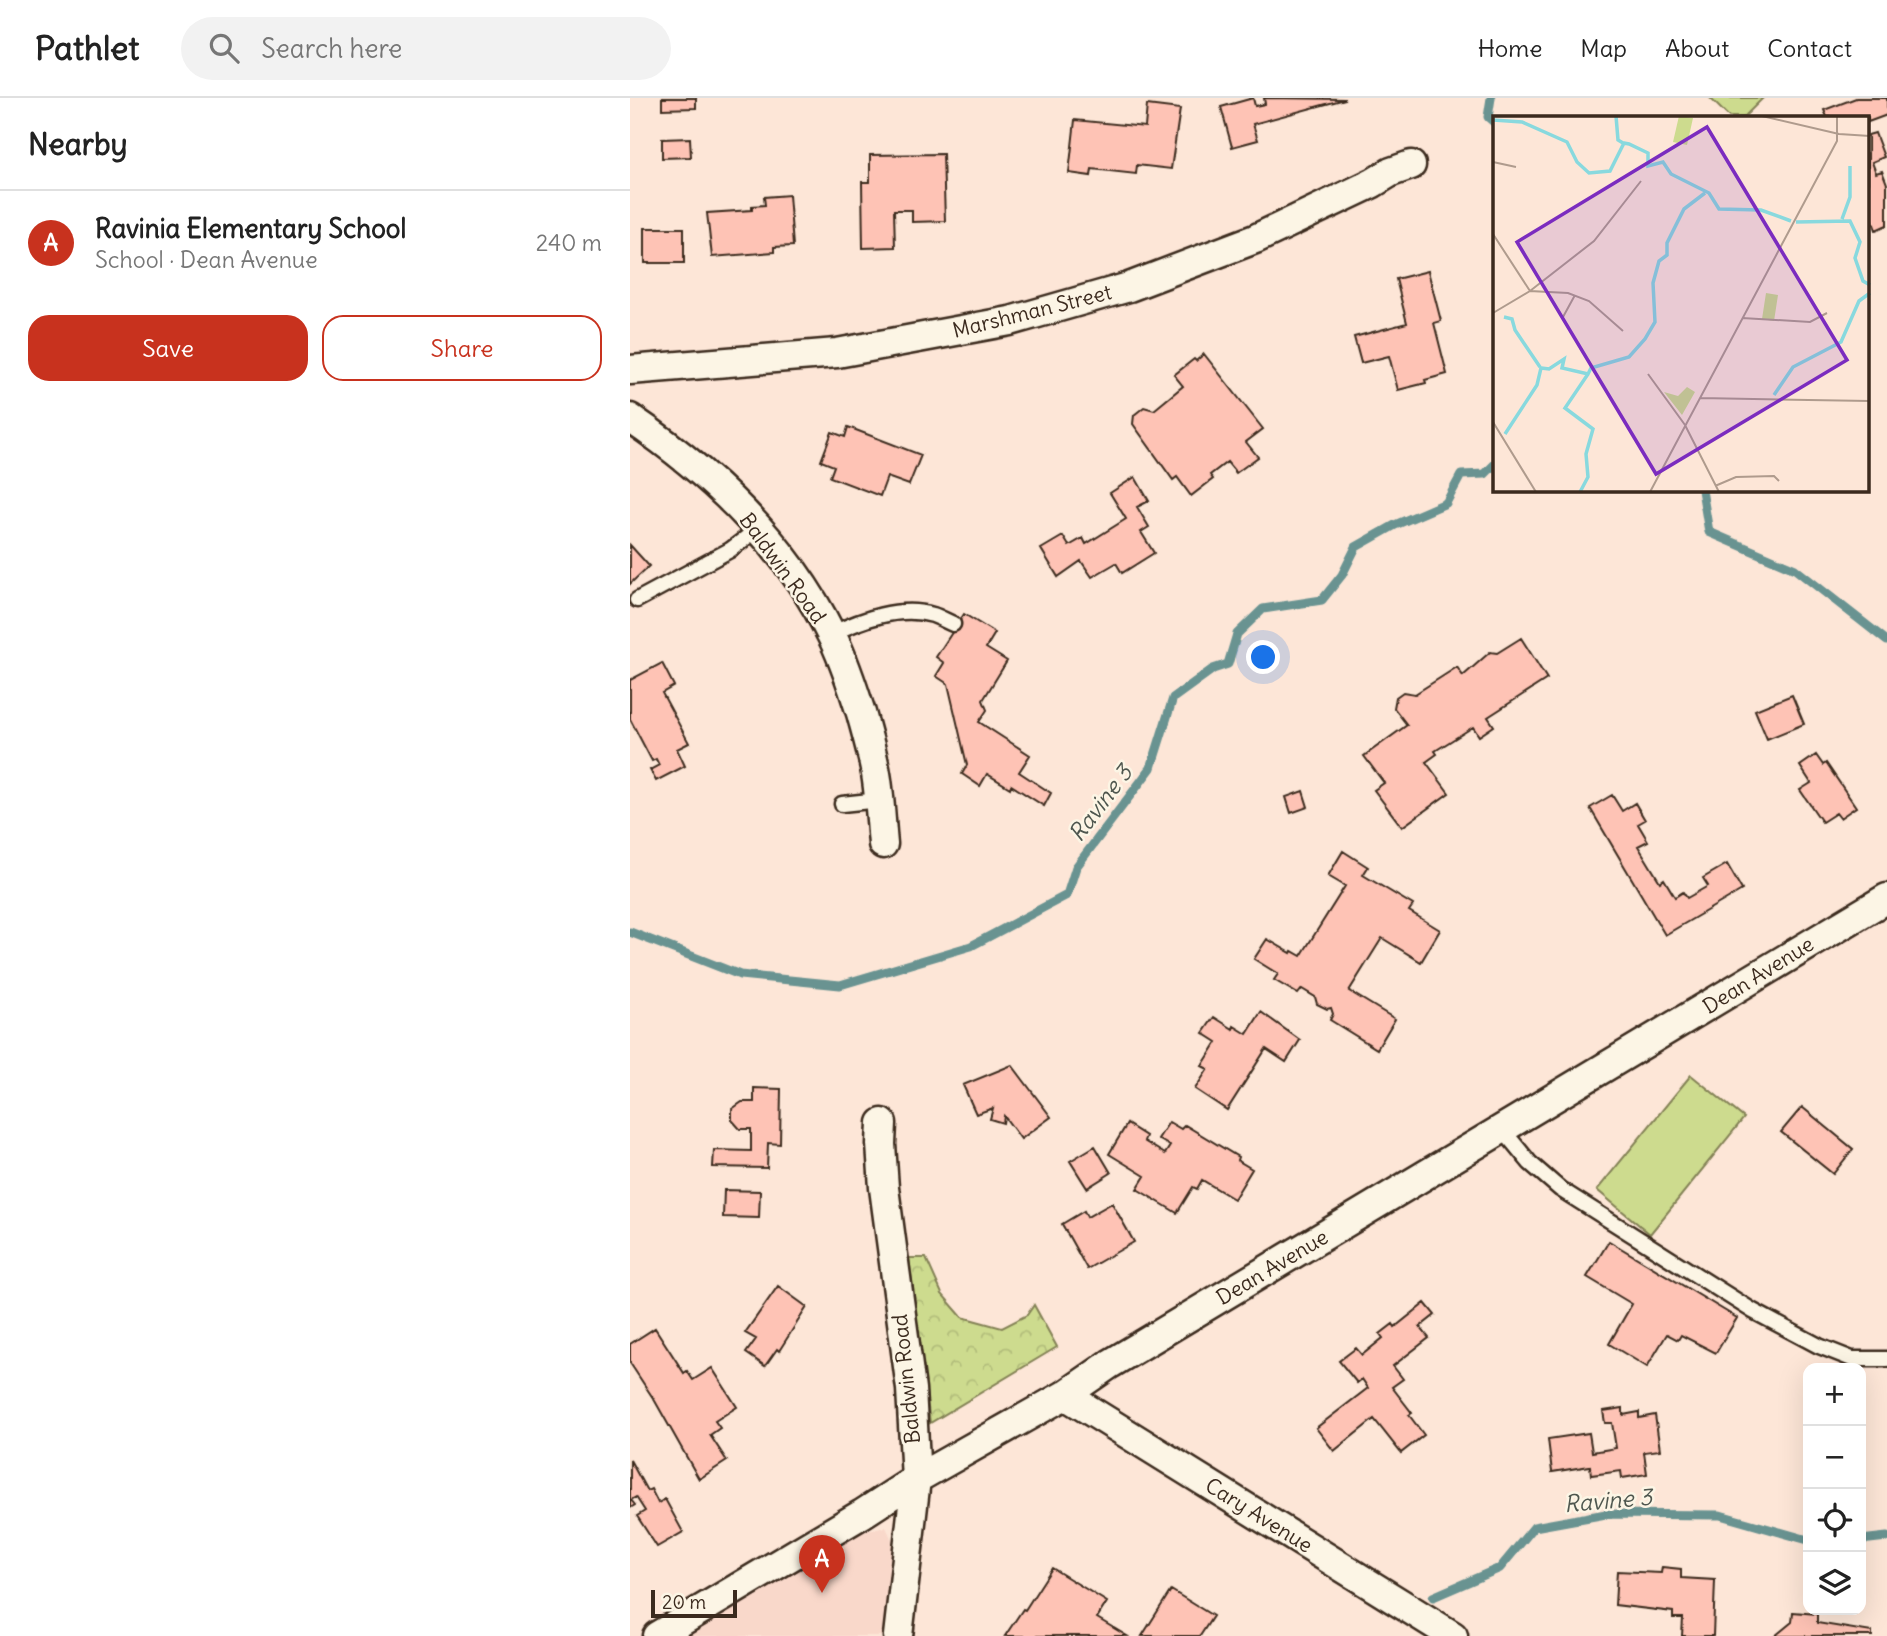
<!DOCTYPE html>
<html lang="en">
<head>
<meta charset="utf-8">
<style>
  :root { --surface:#fff; --page:#f2f2f2; --text:#222; --muted:#767676; --line:#e0e0e0; --accent:#c8321e }
  body { margin:0; font-family:Delius,sans-serif; background:var(--page); color:var(--text) }
  .controls { position:absolute; right:21px; bottom:21px; display:grid; overflow:hidden; border-radius:14px; box-shadow:0 7px 28px #0002 }
  .controls button { width:63px; height:63px; display:grid; place-items:center; padding:0; border:0; border-bottom:2px solid var(--line); background:var(--surface); color:var(--text); font:35px sans-serif }
  .scale { position:absolute; left:21px; bottom:18px; width:86px; box-sizing:border-box; padding-left:7px; border:4px solid #3b2a1e; border-top:0; font-size:19px; line-height:24px; white-space:nowrap; color:#3b2a1e; -webkit-text-stroke:5px #fcf5e5; paint-order:stroke }
  .you { position:absolute; left:634px; top:560px; width:24px; height:24px; margin:-18px; border:5px solid #fff; border-radius:50%; background:#1a73e8; box-shadow:0 0 0 10px #1a73e833 }
  .badge { display:grid; place-items:center; width:46px; height:46px; border-radius:50%; background:var(--accent); color:#fff; font-size:23px; font-weight:700 }
  .pin { position:absolute; translate:-50% -58px; filter:drop-shadow(0 2px 4px #0008) }
  .pin::after { content:''; position:absolute; top:37px; width:24px; height:21px; background:inherit; clip-path:polygon(0 0,100% 0,50% 100%) }
  .list { margin:0; padding:0; list-style:none }
  h2 { display:flex; justify-content:space-between; align-items:center; height:91px; margin:0; padding:0 28px; font-size:30px }
  h2 small { font-size:23px; font-weight:400; color:var(--muted) }
  .list li { display:grid; grid-template-columns:46px 1fr auto; gap:21px; align-items:center; box-sizing:border-box; height:105px; padding:0 28px; border-top:2px solid var(--line) }
  .list b { display:block; font-size:26px; white-space:nowrap }
  .list p { margin:0; font-size:23px; white-space:nowrap; color:var(--muted) }
  .list em { font-size:23px; font-style:normal; color:var(--muted) }
  .actions { display:flex; gap:14px; padding:21px 28px }
  .actions a { flex:1; padding:16px 0; border:2px solid var(--accent); border-radius:21px; text-align:center; font-size:24px; color:var(--accent) }
  .actions .main { background:var(--accent); color:#fff }
  .icon { flex:none; width:38px; height:38px; fill:none; stroke:currentColor; stroke-width:2; stroke-linecap:round; stroke-linejoin:round }
  .map { position:relative; flex:none; width:1257px; height:1538px; overflow:hidden }
  header { display:flex; align-items:center; gap:42px; box-sizing:border-box; height:98px; padding:0 35px; background:var(--surface); border-bottom:2px solid var(--line) }
  header strong { font-size:33px }
  nav { display:flex; gap:38px; margin-inline-start:auto; font-size:24px }
  .search { width:490px; height:63px; background:var(--page); display:flex; align-items:center; gap:18px; box-sizing:border-box; padding:0 24px; border-radius:38px; color:var(--muted); font-size:26px }
  main { display:flex }
  aside { flex:1; background:var(--surface) }
  .map>svg:first-child { display:block }
  .built { fill:#f9d8ca }
  .forest { fill:url(#forest-crowns); stroke:#848256; stroke-width:2 }
  .garden { fill:#cddb8e; stroke:#848256; stroke-width:2 }
  .lines { fill:none; stroke-linecap:round; stroke-linejoin:round }
  .stream { stroke:#699391; stroke-width:9 }
  .building { fill:#fec3b5; stroke:#3b2a1e; stroke-width:2 }
  .service-casing { stroke:#3b2a1e; stroke-width:19 }
  .minor-casing { stroke:#3b2a1e; stroke-width:33 }
  .service { stroke:#fcf5e5; stroke-width:14 }
  .minor { stroke:#fcf5e5; stroke-width:28 }
  .labels { text-anchor:middle; dominant-baseline:central; stroke-width:5; stroke-linejoin:round; paint-order:stroke }
  .street-label { font-size:21px; fill:#3b2a1e; stroke:#fcf5e5 }
  .water-label { font-size:23px; font-style:italic; fill:#4e564e; stroke:#fcf5e5 }
  .inset-river { fill:none; stroke:#88d9de; stroke-width:3.5 }
  .inset-road { fill:none; stroke:#af9b8d; stroke-width:2 }
  .view { fill:#7b2cbf; fill-opacity:0.15; stroke:#7b2cbf; stroke-width:3.5 }
  .inset-edge { fill:none; stroke:#3b2a1e; stroke-width:3.5 }
</style>
</head>
<body>
<header>
<strong>Pathlet</strong>
<div class="search"><svg class="icon" aria-label="search" viewBox="0 0 24 24"><circle cx="10" cy="10" r="6"/><path d="M15 15l6 6"/></svg>Search here</div>
<nav><a>Home</a><a>Map</a><a>About</a><a>Contact</a></nav>
</header>
<main>
<aside>
<h2>Nearby<small></small></h2>
<ul class="list">
<li><span class="badge">A</span><div><b>Ravinia Elementary School</b><p>School · Dean Avenue</p></div><em>240 m</em></li>
</ul>
<div class="actions"><a class="main">Save</a><a>Share</a></div>
</aside>
<div class="map">
<svg width="1257" height="1538" viewBox="0 0 1257 1538">
  <defs>
    <pattern id="forest-crowns" width="20" height="18" patternUnits="userSpaceOnUse" patternTransform="scale(1.75)"><rect width="20" height="18" fill="#cddb8e"/><path d="M2 6a3 3 0 1 1 6 0M12 15a3 3 0 1 1 6 0" fill="none" stroke="#b1bc7a"/></pattern>
  </defs>
  <rect width="100%" height="100%" fill="#fde6d7"/>
  <filter id="ink" filterUnits="userSpaceOnUse"><feTurbulence type="fractalNoise" baseFrequency=".0143" numOctaves="2"/><feDisplacementMap in="SourceGraphic" scale="14" xChannelSelector="R" yChannelSelector="G"/><feConvolveMatrix kernelMatrix="1 2 1 2 8 2 1 2 1" color-interpolation-filters="sRGB"/></filter>
  <g filter="url(#ink)">
    <!-- built -->
    <path class="built" d="M256,1429L267,1453L253,1538H53L227,1435Z"/>
    <!-- forest -->
    <path class="forest" d="M279,1160H296L312,1196L332,1219L372,1230L397,1217L404,1207L427,1249L300,1325Z"/>
    <!-- garden -->
    <path class="garden" d="M1080,0H1133L1114,19H1099Z
      M1061,977L1114,1020L1020,1136L967,1092Z"/>
    <g class="lines">
      <!-- stream -->
      <path class="stream" d="M861,0L858,19L865,25
        M1072,392L1079,434L1165,471L1257,543
        M0,834L110,877L210,887L341,848L437,797L446,769L521,670L543,600L583,571L598,566L607,536L633,511L692,502L712,477L726,449L765,427L816,405L831,377L855,376L865,366
        M1231,1442L1257,1439
        M803,1499L870,1470L904,1429L976,1416L1090,1417L1178,1442"/>
    </g>
    <!-- building -->
    <path class="building" d="M32,0H66V10L32,11Z
      M623,0L625,8L635,6L634,0L715,1L623,26L628,42L602,49L591,9Z
      M1226,0H1257V17L1238,24V19H1197L1194,12Z
      M517,7L550,11L541,71L507,67L506,76L462,71L461,78L439,75L445,22L515,29Z
      M1245,35L1254,59L1242,64L1246,75L1252,73L1257,86V127L1246,132L1238,110V37Z
      M60,40L61,59L32,60V41Z
      M313,56L315,123L282,124V112H264L265,149L233,150L232,84H240V57Z
      M159,97L163,148L144,149V154L82,159L77,115L122,112V108L135,107L134,99Z
      M15,130H54V165H15Z
      M798,173L811,223L804,225L817,276L795,282L796,285L768,292L759,258L731,265L724,239L777,225L766,181Z
      M574,256L633,331L616,344L628,359L606,375L597,364L580,377L583,381L561,398L547,379L543,382L503,326L504,317L514,309L524,312L553,288L544,277L564,261L566,263Z
      M218,329L291,357L279,387L257,379L250,398L200,379L204,368L191,363L202,334L215,339Z
      M505,379L519,403L507,409L519,429L511,434L524,455L492,475L486,465L462,479L451,463L428,479L411,451L433,438L439,448L453,440L456,446L496,421L480,395Z
      M0,447L19,468L0,486Z
      M334,516L365,535L356,550L377,563L353,602L357,612L349,624L400,657L389,674L421,695L414,708L381,687L380,690L357,676L350,688L332,676L337,667L318,586L306,578L314,565L306,559Z
      M891,540L917,581L858,619L864,628L849,638L843,629L805,653L807,656L796,664L819,695L772,729L744,692L754,685L734,658L777,627L764,610L766,599L773,594L785,596L827,569L833,578L860,554L867,555Z
      M32,565L44,588L32,595L59,645L47,651L55,668L26,683L20,672L29,667L26,661L22,663L0,621V582Z
      M1162,597L1174,626L1137,641L1125,612Z
      M1186,657L1193,667L1196,665L1226,709L1210,720L1206,715L1192,724L1170,692L1181,685L1170,668Z
      M673,693L678,709L661,715L656,699Z
      M982,697L992,713L1005,705L1015,722L1008,726L1018,743L1008,748L1030,784L1034,781L1045,799L1053,794L1057,800L1078,788L1073,780L1097,766L1112,792L1035,837L960,710Z
      M713,753L738,769L733,777L783,807L779,813L810,832L791,864L752,840L719,893L765,921L747,951L700,922L703,916L701,910L697,911L687,906L685,899L672,891L668,896L644,882L648,876L624,861L637,841L661,855L662,853L671,858L715,788L698,778Z
      M631,914L670,942L656,964L636,951L597,1012L565,991L578,971L572,968L587,944L573,935L584,919L603,931L604,928L617,936Z
      M382,967L421,1019L391,1041L374,1018L373,1025L360,1021L363,1010L346,1016L333,987Z
      M124,990L151,991L150,1046L138,1045L137,1070L83,1069L84,1052L121,1053V1031H110L102,1022V1011L112,1004H124Z
      M1172,1009L1223,1051L1203,1076L1151,1034Z
      M539,1024L551,1031L555,1027L608,1059L607,1062L622,1071L604,1101L572,1082L567,1091L563,1089L547,1115L507,1091L515,1078L479,1056L497,1026L516,1038L514,1043L535,1056L540,1048L528,1041Z
      M465,1048L481,1075L457,1090L440,1063Z
      M94,1092L130,1093L129,1120L93,1119Z
      M482,1105L504,1144L457,1171L432,1126L454,1113L457,1119Z
      M979,1143L1107,1220L1086,1255L1051,1237L1048,1242L1037,1236L1017,1269L979,1246L1002,1206L957,1179Z
      M148,1188L177,1209L149,1253L147,1251L135,1268L116,1255L126,1241L115,1235Z
      M795,1205L805,1217L790,1229L799,1240L763,1268L773,1281L762,1289L782,1315L779,1317L794,1337L771,1355L744,1321L704,1353L686,1330L738,1290L732,1281L727,1285L709,1263L726,1250L732,1257L753,1240L750,1236L763,1226L765,1229Z
      M25,1230L54,1275L57,1273L63,1282L82,1270L107,1309L85,1323L90,1330L80,1337L97,1363L69,1381L25,1303L0,1265V1246Z
      M993,1310V1317L1009,1314V1320L1025,1317L1030,1352L1014,1354L1017,1376L992,1380L991,1373L961,1377L960,1368L922,1374L918,1341L959,1335L962,1354L986,1350L982,1325H975L973,1313Z
      M0,1362L17,1393L21,1391L28,1405L35,1401L53,1434L27,1449L7,1418L15,1413L6,1399L1,1402L5,1407L0,1410Z
      M1032,1469L1051,1471V1480L1085,1482L1083,1538H1052L1053,1520H1043V1514L985,1507L987,1473L1031,1475Z
      M422,1470L477,1504L467,1520L497,1538H375L393,1511L395,1512Z
      M541,1492L583,1518L570,1538H512Z
      M1163,1514L1187,1516V1525L1242,1534V1538H1145L1162,1524Z"/>
    <g class="lines">
      <!-- service casing -->
      <g class="service-casing">
        <path id="service" d="M7,502L100,452L129,430
          M201,536C231,522 269,507 303,517C309,519 316,523 323,526
          M212,706L249,702
          M872,1031L900,1065L930,1091L1123,1213L1189,1248L1222,1261H1257"/>
      </g>
      <!-- minor casing -->
      <g class="minor-casing">
        <path id="minor" d="M0,272L207,255L380,223L499,189L625,141L743,85L761,74L781,67
          M0,320C81,375 157,447 201,536C214,561 222,588 231,615C237,637 244,660 247,682C250,703 251,725 253,746
          M252,1025L251,1046L254,1090L281,1291L286,1381L268,1538
          M435,1297L823,1538
          M27,1538L232,1416L286,1381L435,1297L480,1266L1257,800"/>
      </g>
      <!-- service -->
      <use href="#service" class="service"/>
      <!-- minor -->
      <use href="#minor" class="minor"/>
    </g>
  </g>
  <g class="labels">
    <!-- street labels -->
    <g class="street-label">
      <text transform="translate(402 213) rotate(-14)">Marshman Street</text>
      <text transform="translate(153 470) rotate(54)">Baldwin Road</text>
      <text transform="translate(1128 877) rotate(-32)">Dean Avenue</text>
      <text transform="translate(642 1169) rotate(-31)">Dean Avenue</text>
      <text transform="translate(276 1281) rotate(-96)">Baldwin Road</text>
      <text transform="translate(629 1417) rotate(32)">Cary Avenue</text>
    </g>
    <!-- water labels -->
    <g class="water-label">
      <text transform="translate(470 705) rotate(-53)">Ravine 3</text>
      <text transform="translate(978 1402) rotate(-5)">Ravine 3</text>
    </g>
  </g>
  <!-- overview -->
  <g transform="translate(863 18)">
    <rect width="376" height="376" fill="#fde6d7"/>
    <path d="M194,271L202,276L189,299L171,276L185,280Z" fill="#cddb8e"/>
    <path d="M186,0L200,2L194,29L180,26ZM273,177L285,179L281,205L269,203Z" fill="#cddb8e"/>
    <path class="inset-river" d="M123,0L125,24L130,27M0,4L29,6L74,26L84,46L96,57L117,55L131,27L136,28L155,37V50L170,46L178,58L216,77L226,93L268,94L298,105M349,103L357,81V50M303,106L357,105L367,126L362,142L370,165L377,169M11,201L19,203L22,214L47,251M281,279L300,251L348,226L366,185L377,177M12,318L44,269L48,252L56,253L71,243L69,252L95,258L98,252L136,241L152,223L162,206L160,167L166,145L174,139V127L191,93L212,77M87,376L95,361L93,338L100,313L72,292L95,258"/>
    <path class="inset-road" d="M269,0L346,18L377,20M0,46L23,51M0,118L37,175L75,177L96,185L130,215M0,197L37,175L101,125L148,65M70,201L82,179M249,202L317,206L334,197M155,258L192,309L226,376M207,282L377,285M0,306L43,376M222,370L243,361L281,360L286,365M157,376L344,25V0"/>
    <path class="view" d="M214,11L354,244L163,358L24,126Z"/>
    <rect width="376" height="376" class="inset-edge"/>
  </g>
</svg>
<div class="controls">
<button>+</button>
<button>−</button>
<button><svg class="icon" aria-label="locate" viewBox="0 0 24 24"><circle cx="12" cy="12" r="6"/><path d="M12 2v4M12 18v4M2 12h4M18 12h4"/></svg></button>
<button><svg class="icon" aria-label="layers" viewBox="0 0 24 24"><path d="M12 4l9 5-9 5-9-5zM3 14l9 5 9-5"/></svg></button>
</div>
<div class="scale">20 m</div>
<div class="you"></div>
<div class="pin badge" style="left:192px;top:1495px">A</div>
</div>
</main>
</body>
</html>
